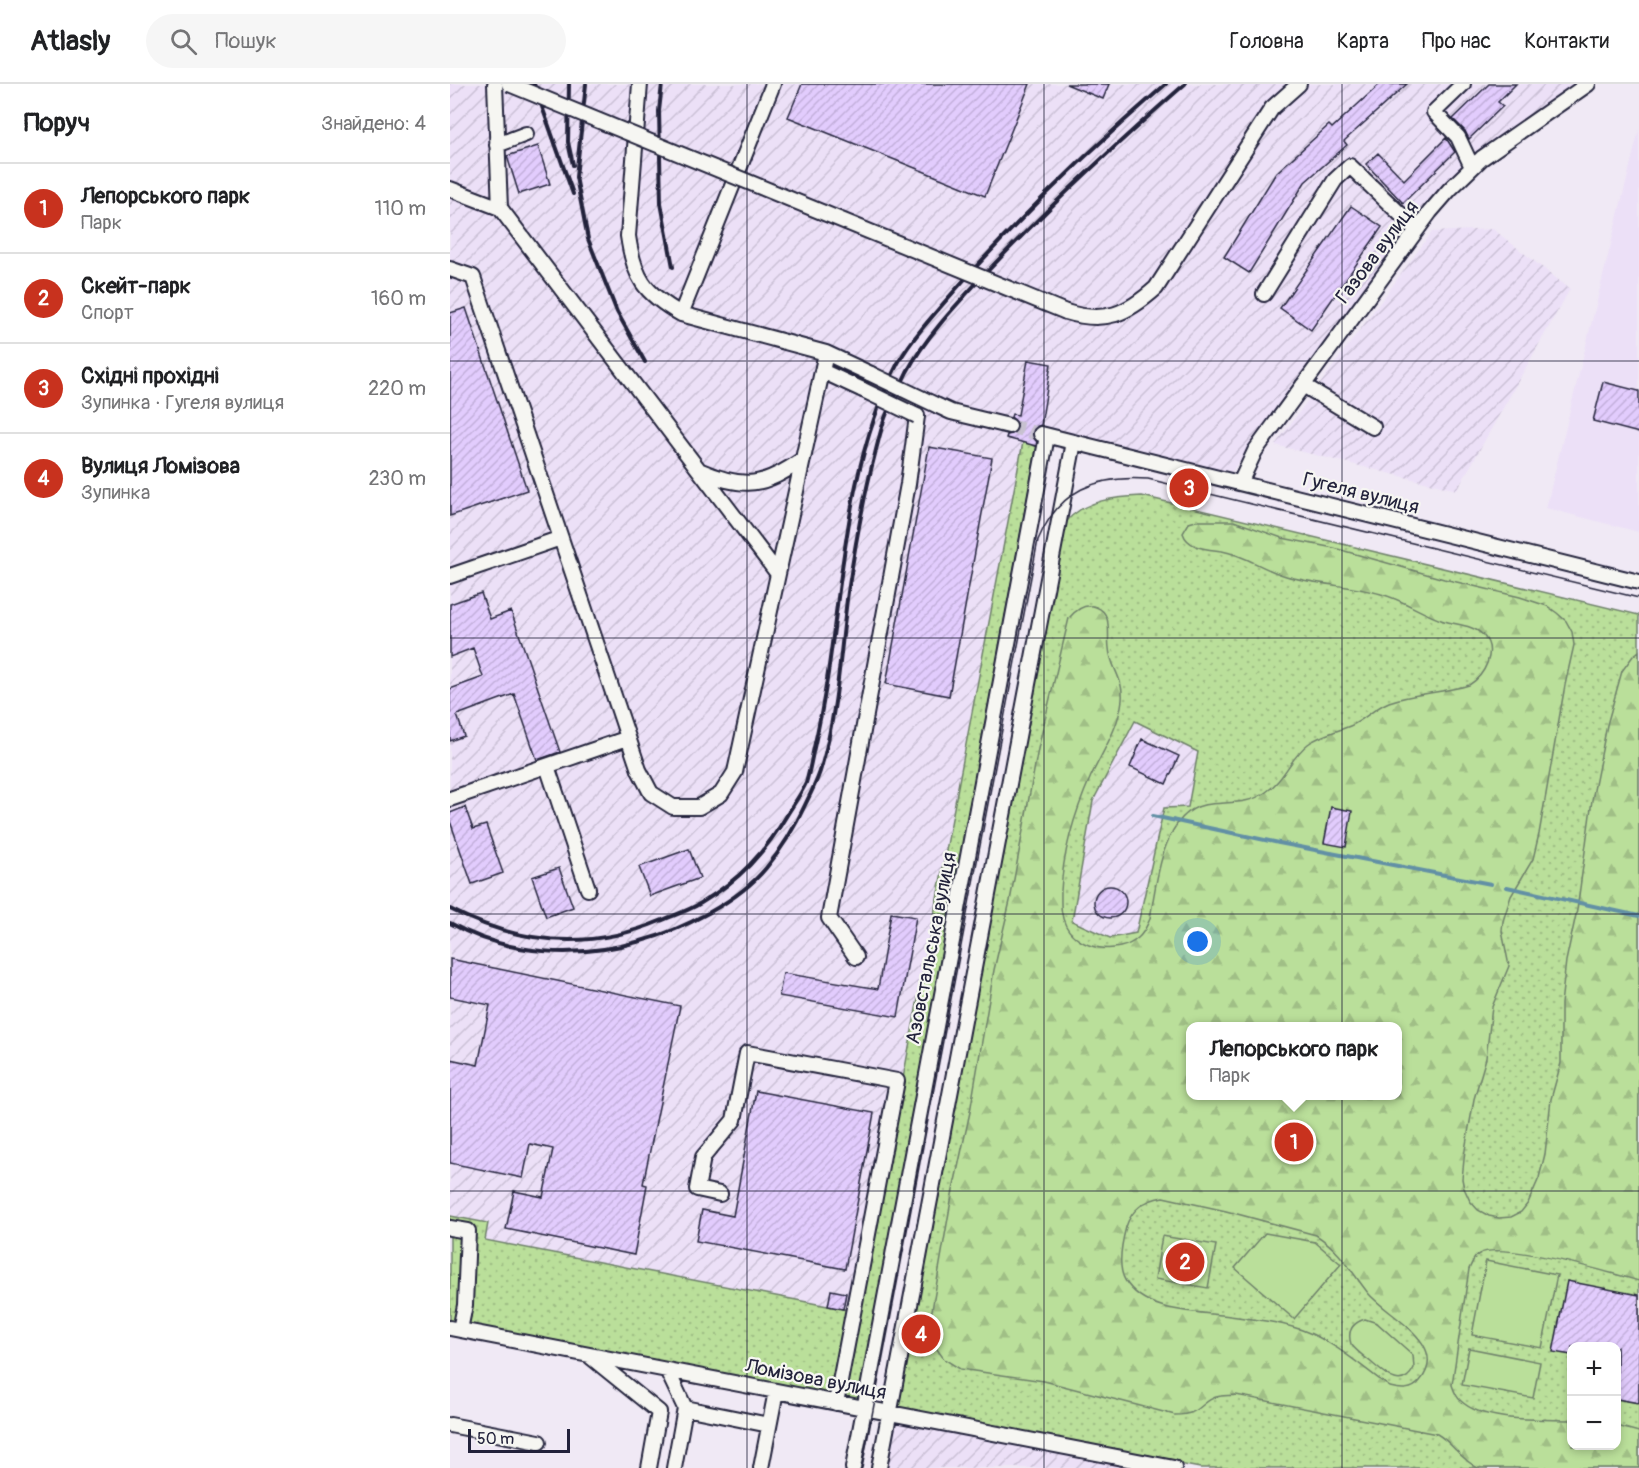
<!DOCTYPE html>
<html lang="uk">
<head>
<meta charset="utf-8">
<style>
  :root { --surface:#fff; --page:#f6f6f6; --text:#202124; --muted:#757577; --line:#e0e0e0; --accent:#c8321e }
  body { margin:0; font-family:Pangolin,sans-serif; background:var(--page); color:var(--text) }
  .controls { position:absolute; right:18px; bottom:18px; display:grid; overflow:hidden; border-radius:12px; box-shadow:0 3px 9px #0003 }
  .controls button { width:54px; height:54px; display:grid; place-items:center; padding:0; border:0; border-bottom:2px solid var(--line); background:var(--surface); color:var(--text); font:30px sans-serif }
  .scale { position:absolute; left:18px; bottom:15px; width:102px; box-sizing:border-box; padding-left:6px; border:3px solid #22223b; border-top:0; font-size:16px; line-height:21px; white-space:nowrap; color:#22223b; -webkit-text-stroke:4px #f6f6f2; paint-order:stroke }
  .you { position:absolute; left:748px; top:858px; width:21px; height:21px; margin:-15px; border:4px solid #fff; border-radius:50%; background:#1a73e8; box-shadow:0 0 0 9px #1a73e833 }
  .badge { display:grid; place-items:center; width:39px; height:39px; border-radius:50%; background:var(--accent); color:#fff; font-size:20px; font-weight:700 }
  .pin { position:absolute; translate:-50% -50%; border:3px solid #fff; box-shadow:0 2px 6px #0006 }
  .popup { position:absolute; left:736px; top:938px; width:216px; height:78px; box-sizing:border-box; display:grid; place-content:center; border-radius:12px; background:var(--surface); filter:drop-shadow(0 2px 4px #0005); font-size:20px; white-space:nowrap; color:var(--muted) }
  .popup b { font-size:22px; color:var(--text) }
  .popup::after { content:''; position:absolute; left:50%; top:100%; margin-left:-12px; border:12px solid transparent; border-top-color:var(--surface) }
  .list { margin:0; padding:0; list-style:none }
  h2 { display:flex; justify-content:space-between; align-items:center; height:78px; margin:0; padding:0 24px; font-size:26px }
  h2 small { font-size:20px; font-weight:400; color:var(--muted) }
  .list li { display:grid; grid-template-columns:39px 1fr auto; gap:18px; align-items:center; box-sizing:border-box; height:90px; padding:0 24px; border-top:2px solid var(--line) }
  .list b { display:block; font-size:22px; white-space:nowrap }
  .list p { margin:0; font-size:20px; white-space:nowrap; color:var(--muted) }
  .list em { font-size:20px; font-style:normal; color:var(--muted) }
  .icon { flex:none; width:33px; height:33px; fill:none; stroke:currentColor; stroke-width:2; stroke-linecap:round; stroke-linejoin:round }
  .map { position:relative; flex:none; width:1189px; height:1384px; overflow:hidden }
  header { display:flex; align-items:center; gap:36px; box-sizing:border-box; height:84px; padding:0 30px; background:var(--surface); border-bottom:2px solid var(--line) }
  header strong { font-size:28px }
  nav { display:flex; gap:33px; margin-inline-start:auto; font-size:21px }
  .search { width:420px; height:54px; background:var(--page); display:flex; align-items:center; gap:15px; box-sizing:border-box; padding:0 21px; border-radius:33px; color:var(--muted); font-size:22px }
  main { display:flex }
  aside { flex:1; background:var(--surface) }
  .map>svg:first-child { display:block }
  .built { fill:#ece0f7 }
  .industrial { fill:url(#industrial-furrows) }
  .grass { fill:url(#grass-dots); stroke:#6e806a; stroke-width:1.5; fill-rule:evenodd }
  .forest { fill:url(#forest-firs); stroke:#6e806a; stroke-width:1.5; fill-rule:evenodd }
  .garden { fill:#badf9a; stroke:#6e806a; stroke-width:1.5 }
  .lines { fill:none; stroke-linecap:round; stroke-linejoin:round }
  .stream { stroke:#6290a5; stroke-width:4 }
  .building { fill:url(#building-hatch); stroke:#22223b; stroke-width:1.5 }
  .minor-tunnel { stroke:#c7c1d0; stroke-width:14; stroke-dasharray:14 7; stroke-linecap:butt }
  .minor-casing { stroke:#22223b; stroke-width:18 }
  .minor { stroke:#f6f6f2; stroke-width:14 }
  .tram { stroke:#22223b; stroke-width:1.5 }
  .rail { stroke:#22223b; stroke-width:4 }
  .minor-bridge-casing { stroke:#22223b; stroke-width:18; stroke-linecap:butt }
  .minor-bridge { stroke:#f6f6f2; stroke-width:14 }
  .grid { fill:none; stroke:#22223b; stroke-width:1.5; stroke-opacity:0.55 }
  .labels { text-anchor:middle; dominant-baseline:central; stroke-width:4.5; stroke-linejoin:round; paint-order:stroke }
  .street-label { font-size:20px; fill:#22223b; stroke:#f6f6f2 }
</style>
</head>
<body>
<header>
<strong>Atlasly</strong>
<div class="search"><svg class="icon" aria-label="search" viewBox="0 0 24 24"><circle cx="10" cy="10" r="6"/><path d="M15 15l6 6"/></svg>Пошук</div>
<nav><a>Головна</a><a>Карта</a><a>Про нас</a><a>Контакти</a></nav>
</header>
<main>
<aside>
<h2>Поруч<small>Знайдено: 4</small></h2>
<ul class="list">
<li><span class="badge">1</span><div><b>Лепорського парк</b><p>Парк</p></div><em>110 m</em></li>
<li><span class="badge">2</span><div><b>Скейт-парк</b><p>Спорт</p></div><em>160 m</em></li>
<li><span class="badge">3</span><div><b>Східні прохідні</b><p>Зупинка · Гугеля вулиця</p></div><em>220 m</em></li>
<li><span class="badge">4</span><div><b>Вулиця Ломізова</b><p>Зупинка</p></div><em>230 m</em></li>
</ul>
</aside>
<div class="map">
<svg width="1189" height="1384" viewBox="0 0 1189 1384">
  <defs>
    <pattern id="industrial-furrows" width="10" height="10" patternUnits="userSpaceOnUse" patternTransform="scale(1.5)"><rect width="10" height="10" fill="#ece0f7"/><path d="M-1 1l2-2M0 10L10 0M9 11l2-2" fill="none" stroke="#cac0d5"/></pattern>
    <pattern id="grass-dots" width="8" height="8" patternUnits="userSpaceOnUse" patternTransform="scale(1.5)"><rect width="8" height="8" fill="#badf9a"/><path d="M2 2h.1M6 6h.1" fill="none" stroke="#a0bf86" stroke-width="1.8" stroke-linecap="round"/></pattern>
    <pattern id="forest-firs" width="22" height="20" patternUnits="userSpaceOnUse" patternTransform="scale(1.5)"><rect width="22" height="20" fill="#badf9a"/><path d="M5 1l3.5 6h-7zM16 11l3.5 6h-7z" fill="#a0bf86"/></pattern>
    <pattern id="building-hatch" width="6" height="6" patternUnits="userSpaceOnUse" patternTransform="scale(1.5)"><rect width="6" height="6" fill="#e2ccfd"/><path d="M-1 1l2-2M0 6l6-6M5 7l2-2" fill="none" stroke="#c2afda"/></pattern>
  </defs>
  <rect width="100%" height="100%" fill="#f0e9f5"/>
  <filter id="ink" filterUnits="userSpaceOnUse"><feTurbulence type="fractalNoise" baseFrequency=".0167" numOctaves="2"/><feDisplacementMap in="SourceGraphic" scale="12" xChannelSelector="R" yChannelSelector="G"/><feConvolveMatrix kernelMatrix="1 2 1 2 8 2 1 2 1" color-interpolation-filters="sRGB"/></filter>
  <g filter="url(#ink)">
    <!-- built -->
    <path class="built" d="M1189,46V448L1096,424Z"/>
    <!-- industrial -->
    <path class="industrial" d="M0,0H1126L1028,69L998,97L974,125L780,390L591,343L587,362L573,359L409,1228L35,1156L37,1139L0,1132Z
      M1043,145L1120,205L1007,406L825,361L982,148Z
      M685,637L748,667L738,723L714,724L686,849L660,854L622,837L643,717Z
      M446,1336L696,1384H437Z"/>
    <!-- grass -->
    <path class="grass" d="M573,358L587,362L408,1317L0,1238V1132L38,1139L35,1156L409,1228Z
      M692,412L1189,531V1384H750L448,1326L616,438C634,416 665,413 692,412ZM685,637L748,668L738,723L714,724L686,849L660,854L622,837L643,717ZM740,942H948V1012H740ZM1122,1262H1166V1362H1122Z"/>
    <!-- forest -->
    <path class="forest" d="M746,437H784L832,454L884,464L994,495L1070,513L1097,522L1107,529L1116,537L1122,548L1124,561L1115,601L1089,750L1083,775L1061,812L1053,837L1052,847L1059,882L1042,923L1036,974L1024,1015L1015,1066L1012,1095L1014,1104L1020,1117L1028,1126L1039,1132L1049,1134L1061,1133L1071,1128L1078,1119L1089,1094L1095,1070L1101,1015L1111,979V920L1116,877L1127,826L1142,716L1157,641L1172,587L1183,572L1189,567V1197C1161,1189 1051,1156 1029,1170C1023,1173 1022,1180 1019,1185L1002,1301C1004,1307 1006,1313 1011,1317C1034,1339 1092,1335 1121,1336L1122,1362H1166L1167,1342L1189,1348V1384H1028C1011,1376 1003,1359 987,1350L786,1311C781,1312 775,1311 771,1312C750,1315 754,1331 725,1331L594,1297L510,1285L494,1275L484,1261L481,1245L482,1226L502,1111L520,1028L544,886L560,817L588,665L619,534C625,527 635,519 646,523C663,529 657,550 659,564C660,583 674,594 672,616C669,643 653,667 641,692C625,728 613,767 611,807C611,819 610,831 616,842C629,866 668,872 688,854C694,849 697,841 700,835C706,801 712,730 754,721C776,717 797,722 816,708C834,696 841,673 858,660C870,651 886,648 900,642C914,636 924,624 939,618C965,609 993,609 1019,601C1034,592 1048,567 1033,551C1023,541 1007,541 994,537C972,530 954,516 931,510C900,501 867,501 836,492C814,486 795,471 772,467C759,465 738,465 733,449L739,439ZM740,942H948V1012H740ZM713,1113L776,1127L866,1151C891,1167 900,1186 918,1209C937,1232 1001,1260 970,1297C962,1307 951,1306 940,1303C912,1283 885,1258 852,1246C829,1238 804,1235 780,1232C747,1227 695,1230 675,1196C667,1182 672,1158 676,1143C682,1124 695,1116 713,1113Z"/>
    <!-- garden -->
    <path class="garden" d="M815,1149L865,1158L891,1180L844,1235L785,1184Z
      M712,1152L766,1161L758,1204L705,1195Z
      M1036,1177L1107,1191L1092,1264L1022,1251Z
      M915,1235L927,1239L963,1271L964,1284C952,1307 936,1291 922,1279C915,1273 907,1268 901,1260C897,1247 902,1239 915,1235Z
      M1019,1264L1090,1278L1083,1314L1012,1301Z"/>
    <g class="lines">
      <!-- stream -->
      <path class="stream" d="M703,732L829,759L1041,800
        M1057,803L1189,832"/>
    </g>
    <!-- building -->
    <path class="building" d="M352,0H580L535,112L338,33Z
      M616,0H659L653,15Z
      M930,0H957L894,57L897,61L855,98L799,189L774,173L826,89L879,41L882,44Z
      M1039,0H1066L1048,18L1053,22L1019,55L1015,47L1003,35Z
      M996,54L1005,68L953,119L916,80L928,69L954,96Z
      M88,62L100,100L69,110L57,72Z
      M901,122L932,143L861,246L830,224Z
      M16,224L77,406L0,432V229Z
      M578,276L601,280L591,341L585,343L582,348L583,353L587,358L586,362L556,354L557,351L562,350L568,345L567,339L561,333L562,330L568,331Z
      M1153,298L1189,307V349L1143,337Z
      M479,363L542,374L499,612L436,600Z
      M31,509L40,535L61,527L110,668L87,676L64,610L7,631L14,652L0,657V605L33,593L23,564L0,573V520Z
      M692,655L729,672L716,700L680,683Z
      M15,723L23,745L36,741L53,789L22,800L0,737V729Z
      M881,723L902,727L896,763L874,759Z
      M239,765L250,794L200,812L189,783Z
      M109,784L123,823L96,833L82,793Z
      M644 818a16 16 0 1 1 32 0a16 16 0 1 1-32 0Z
      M441,829L466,833L448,933L329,912L333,889L428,905Z
      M0,875L230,922L193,1100L197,1101L184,1171L56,1145L64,1107L93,1113L103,1065L80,1060L73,1094L0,1079V975L28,981L40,921L0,913Z
      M306,1007L424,1029L395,1185L246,1157L252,1126L283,1132Z
      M1117,1197L1189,1211V1319L1167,1315V1263H1122V1271L1103,1268Z
      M381,1206L396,1209L393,1225L378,1222Z"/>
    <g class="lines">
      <!-- minor-tunnel -->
      <path class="minor-tunnel" d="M559,342L589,350"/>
      <!-- minor casing -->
      <g class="minor-casing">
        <path id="minor" d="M45,0L50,124
          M190,0L178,152C184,194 194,209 231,230L376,269L421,290
          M1013,0L984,28L1008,53L1022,83
          M47,61L76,50
          M0,105L50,124L328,490
          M0,185L23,193L189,686L201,709L223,723H249L271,710L285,688L376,269
          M814,210L885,96L900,82L967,146
          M616,228C655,240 677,230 706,204L822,24L849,0
          M231,230L323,0
          M372,287L413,306
          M853,301L923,343
          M488,322L501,328L559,342
          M591,350L1189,498
          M251,387C295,406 314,402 352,376
          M790,399L805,367L980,128L1000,105L1032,74L1138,0
          M0,492L111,454
          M97,682L138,805
          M0,715L178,654
          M406,873L379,834L458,400L467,332
          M270,1110L247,1105L253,1073L284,1036L297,969L447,997L386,1319
          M0,1144L18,1147L15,1221L10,1246
          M0,1244L724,1384
          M141,1273L209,1328L199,1384
          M217,1286L235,1324L224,1384
          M235,1324L319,1341
          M0,1341L89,1358
          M311,1384L326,1307
          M403,1384L597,352
          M429,1384L624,358"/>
      </g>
      <!-- minor -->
      <use href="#minor" class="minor"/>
      <!-- tram -->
      <path class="tram" d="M412,1384L588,456C609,406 646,391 698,395L1189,514"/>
      <!-- rail -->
      <path class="rail" d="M84,0L123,110
        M119,0L118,58L123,81
        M136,0L126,93L138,155L167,228L195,278
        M212,0L209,27L211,119L223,183
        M0,825C68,860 139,867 210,837C224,831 238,827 251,819C289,796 314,770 337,731C343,721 351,710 356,699C359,689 361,678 363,668C369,642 374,616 378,589C393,486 399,372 448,279C463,252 494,219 514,196C577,126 645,61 716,0
        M0,839C58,872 128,875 191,857C232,846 289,817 316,784C332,765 346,741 356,719C361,708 368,696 371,684C388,627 390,567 398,508C405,462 413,415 425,370C428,358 431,345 435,334C441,318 450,303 457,288C474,255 507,220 532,193C596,125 665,61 735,0"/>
      <!-- minor-bridge casing -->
      <g class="minor-bridge-casing">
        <path id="minor-bridge" d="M59,0L616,228
          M421,290L488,322
          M413,306L467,332"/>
      </g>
      <!-- minor-bridge -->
      <use href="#minor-bridge" class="minor-bridge"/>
    </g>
  </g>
  <!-- grid -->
  <path class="grid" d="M297,0V1384M594,0V1384M892,0V1384M0,277H1189M0,554H1189M0,830H1189M0,1107H1189"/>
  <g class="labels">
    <!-- street labels -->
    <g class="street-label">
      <text transform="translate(927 168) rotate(-53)">Газова вулиця</text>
      <text transform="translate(911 409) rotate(14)">Гугеля вулиця</text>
      <text transform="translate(481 864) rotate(-79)">Азовстальська вулиця</text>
      <text transform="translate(366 1295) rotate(11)">Ломізова вулиця</text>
    </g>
  </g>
</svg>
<div class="controls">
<button>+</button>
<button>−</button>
</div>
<div class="scale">50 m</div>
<div class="you"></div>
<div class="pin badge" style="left:844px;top:1058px">1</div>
<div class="popup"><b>Лепорського парк</b>Парк</div>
<div class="pin badge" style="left:735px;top:1178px">2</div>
<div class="pin badge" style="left:739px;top:404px">3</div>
<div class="pin badge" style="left:471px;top:1250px">4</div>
</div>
</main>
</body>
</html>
